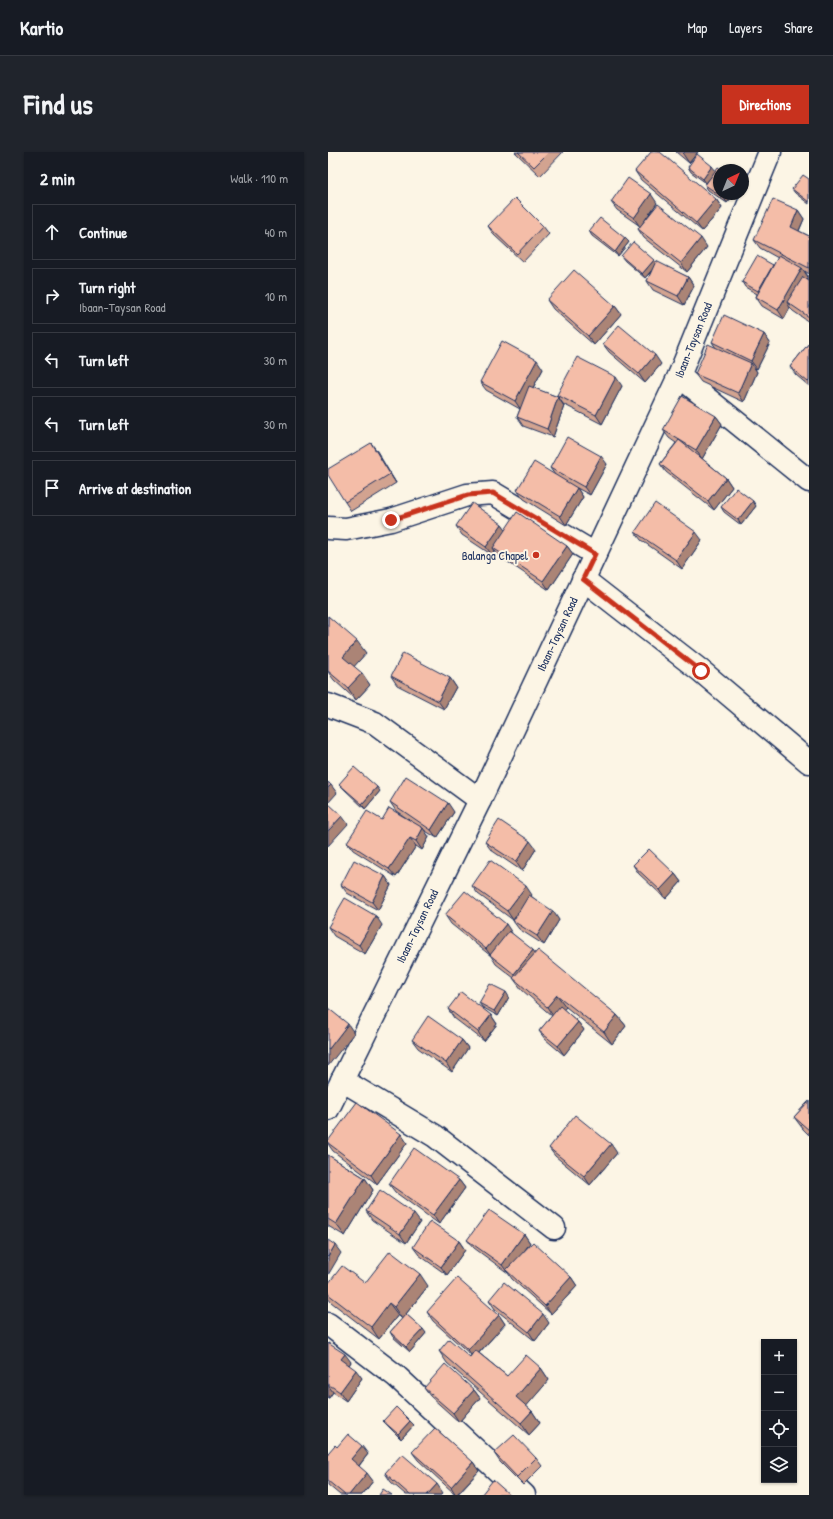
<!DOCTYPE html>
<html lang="en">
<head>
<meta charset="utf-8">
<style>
  :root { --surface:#171b24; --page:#20242c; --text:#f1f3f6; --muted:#9ea1a6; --line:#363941; --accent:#c8321e }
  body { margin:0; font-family:"Patrick Hand",sans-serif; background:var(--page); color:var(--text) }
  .controls { position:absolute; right:12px; bottom:12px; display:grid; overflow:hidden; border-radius:0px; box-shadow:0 1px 3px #0004 }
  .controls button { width:36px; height:36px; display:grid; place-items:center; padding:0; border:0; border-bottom:1px solid var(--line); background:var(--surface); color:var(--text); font:20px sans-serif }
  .compass { position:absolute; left:385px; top:12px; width:36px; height:36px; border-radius:50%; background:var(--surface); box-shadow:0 1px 3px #0004; rotate:43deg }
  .stop { position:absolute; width:12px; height:12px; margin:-9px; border:3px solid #c8321e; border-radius:50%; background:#fff }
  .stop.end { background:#c8321e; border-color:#fff; box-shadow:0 1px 4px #0008 }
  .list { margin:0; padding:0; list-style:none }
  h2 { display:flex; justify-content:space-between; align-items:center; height:52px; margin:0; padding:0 16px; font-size:17px }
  h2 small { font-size:13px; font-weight:400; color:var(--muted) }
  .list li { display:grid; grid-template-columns:26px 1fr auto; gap:12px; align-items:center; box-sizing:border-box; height:56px; margin:0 8px 8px; padding:0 8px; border:1px solid var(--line); border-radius:0px }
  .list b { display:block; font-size:15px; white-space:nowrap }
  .list p { margin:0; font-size:13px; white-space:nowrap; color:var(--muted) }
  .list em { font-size:13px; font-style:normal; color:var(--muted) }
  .icon { flex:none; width:22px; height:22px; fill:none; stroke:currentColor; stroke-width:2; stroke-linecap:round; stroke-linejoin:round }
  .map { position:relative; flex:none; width:481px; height:1343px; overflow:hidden; border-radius:0px }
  header { display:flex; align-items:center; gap:24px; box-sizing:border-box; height:56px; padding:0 20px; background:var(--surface); border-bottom:1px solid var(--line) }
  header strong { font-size:19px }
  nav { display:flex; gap:22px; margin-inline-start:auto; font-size:14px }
  .intro { display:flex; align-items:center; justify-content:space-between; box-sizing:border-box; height:96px; padding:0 24px }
  h1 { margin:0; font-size:28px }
  .button { padding:10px 18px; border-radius:0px; background:var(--accent); color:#fff; font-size:14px; font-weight:700 }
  main { display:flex; gap:24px; padding:0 24px }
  aside { flex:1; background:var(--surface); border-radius:0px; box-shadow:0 1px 3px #0004 }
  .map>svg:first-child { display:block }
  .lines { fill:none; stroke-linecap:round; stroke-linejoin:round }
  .minor-casing { stroke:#1b2f5e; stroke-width:25 }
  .secondary-casing { stroke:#1b2f5e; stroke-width:25 }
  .minor { stroke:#fcf5e5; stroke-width:22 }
  .secondary { stroke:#fcf5e5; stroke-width:22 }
  .wall { fill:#d2a390; stroke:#1b2f5e }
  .shaded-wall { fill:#ab8476; stroke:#1b2f5e }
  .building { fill:#f4bda8; stroke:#1b2f5e }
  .route { stroke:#c8321e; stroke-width:5 }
  .poi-dot { fill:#c8321e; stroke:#fcf5e5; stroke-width:1.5 }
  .labels { text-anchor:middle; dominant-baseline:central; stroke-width:4; stroke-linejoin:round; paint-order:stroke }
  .street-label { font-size:12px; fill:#1b2f5e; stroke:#fcf5e5 }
  .poi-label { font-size:12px; fill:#1b2f5e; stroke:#fcf5e5; text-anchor:end }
</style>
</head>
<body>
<header>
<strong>Kartio</strong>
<nav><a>Map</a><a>Layers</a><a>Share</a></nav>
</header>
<div class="intro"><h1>Find us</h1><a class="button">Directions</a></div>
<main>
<aside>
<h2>2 min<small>Walk · 110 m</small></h2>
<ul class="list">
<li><svg class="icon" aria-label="ahead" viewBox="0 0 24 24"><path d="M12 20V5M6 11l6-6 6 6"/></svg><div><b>Continue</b></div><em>40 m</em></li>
<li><svg class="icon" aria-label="right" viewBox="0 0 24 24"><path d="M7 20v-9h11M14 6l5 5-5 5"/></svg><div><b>Turn right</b><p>Ibaan-Taysan Road</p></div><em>10 m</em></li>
<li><svg class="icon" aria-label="left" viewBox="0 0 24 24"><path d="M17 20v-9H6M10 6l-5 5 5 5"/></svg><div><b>Turn left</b></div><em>30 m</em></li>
<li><svg class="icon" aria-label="left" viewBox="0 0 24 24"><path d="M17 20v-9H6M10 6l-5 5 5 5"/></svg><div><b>Turn left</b></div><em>30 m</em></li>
<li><svg class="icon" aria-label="arrive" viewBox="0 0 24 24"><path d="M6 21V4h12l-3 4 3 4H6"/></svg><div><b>Arrive at destination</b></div></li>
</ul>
</aside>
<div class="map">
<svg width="481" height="1343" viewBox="0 0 481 1343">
  <rect width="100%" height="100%" fill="#fcf5e5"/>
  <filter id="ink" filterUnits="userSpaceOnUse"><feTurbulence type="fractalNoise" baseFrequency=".025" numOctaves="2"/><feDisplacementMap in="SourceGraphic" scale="8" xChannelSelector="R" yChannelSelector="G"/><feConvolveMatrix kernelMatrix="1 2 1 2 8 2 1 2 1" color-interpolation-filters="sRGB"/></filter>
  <g filter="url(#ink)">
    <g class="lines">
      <!-- minor casing -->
      <g class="minor-casing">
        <path id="minor" d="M351,224L481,329
          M0,376L18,377L63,368L139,343L165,341L267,402
          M255,427L373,519L481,610
          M0,553L47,571L152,648
          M14,928L107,984L226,1076
          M0,1172L68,1224L196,1343"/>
      </g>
      <!-- secondary casing -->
      <g class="secondary-casing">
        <path id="secondary" d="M0,957L152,648L351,224L442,0"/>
      </g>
      <!-- minor -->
      <use href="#minor" class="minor"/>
      <!-- secondary -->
      <use href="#secondary" class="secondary"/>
    </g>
    <!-- wall -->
    <path class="wall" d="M187,0H235L212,24Z
      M348,0H370L361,11Z
      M360,15L387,18L406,42L399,51L380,38L377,33L378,31L363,20Z
      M307,19L388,47L394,56L374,79L313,28Z
      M481,27V52L467,41L464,37Z
      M283,50L329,51L317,68L379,95L359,120L316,86L310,77L312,74L289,58Z
      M470,58L476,67L471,79L481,84V122L477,119L480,125L479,128L481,129V170L465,159L462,156L456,167L434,154L428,145L429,142L417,135L414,130L445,113V114L450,106L432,96L426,88Z
      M160,74H215L221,82L195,110L166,83Z
      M261,79L301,90L290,104L264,84Z
      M293,104L326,108L328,110L360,125L366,134L356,153L325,138L319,129L324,119L317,126L297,109Z
      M219,148L287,154L293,162L266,193L225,157Z
      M436,182L442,191L429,217L426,216L429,220L416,250L373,230L367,222L388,196L384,190Z
      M481,191V234L468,223L462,215Z
      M275,192L333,212L317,231L281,200Z
      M215,217L205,236L230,245L236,254L225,285L195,274L189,265L192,257L158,238L152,230Z
      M294,234L274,272L235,252L229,243Z
      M388,264L394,272L374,307L372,305L398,326L404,335L386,358L338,320L332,312L348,291L341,286L335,278Z
      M43,291L68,331L23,359L17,350Z
      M279,312L262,343L249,336L255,345L238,373L196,347L189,338L227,323L222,316Z
      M428,354L413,373L396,360L393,355Z
      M174,372L178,378L239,394L245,402L221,438L171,404L167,399L164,403L134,383L128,374Z
      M307,380L374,388L354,417L313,388Z
      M0,464L38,501L26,514L42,533L28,548L6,528L0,520Z
      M63,524L122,526L128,535L116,557L69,533Z
      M11,632L52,639L37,657L15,636Z
      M62,650L126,660L109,686L96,678L101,685L94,698L88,694L68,725L25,698L19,690L54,668L86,671L68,659Z
      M157,690L208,697L194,719L163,698Z
      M305,713L347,722L353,730L338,747L311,722Z
      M57,724L63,733L50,758L19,741L13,733Z
      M144,734L204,743L203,744L231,768L216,793L191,777L185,769V768L150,742Z
      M117,763L184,781H183L207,801L289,863L298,874L284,892L238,855L235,857L250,870L256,878L236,903L217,887L211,879L224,864L194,838L185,826H186L168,812L163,804L123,772Z
      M54,773L37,802L6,784L0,775Z
      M181,845L170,864L154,855L151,851Z
      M120,857L163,863L169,872L156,889L126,866Z
      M84,888H134L140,896L124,920L90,896Z
      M481,949V983L475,977L466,965Z
      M73,982L79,991L49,1032L5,999L0,992V989Z
      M221,996L289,1001L262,1033L227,1004Z
      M0,1003L37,1026L45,1038L17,1084L0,1074Z
      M131,1028L137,1036L111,1072L67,1040L61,1032Z
      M38,1059L92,1070L78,1091L44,1068Z
      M196,1082L202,1091L195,1100L243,1125L249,1134L223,1162L184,1127L180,1121L146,1096L139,1088Z
      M131,1089L137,1098L119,1123L91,1103L85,1095Z
      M37,1131L100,1134L78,1162L98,1181L82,1200L65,1185L62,1180L74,1167L70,1163L51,1187L3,1150L0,1146V1132Z
      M161,1148L221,1171L207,1189L167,1157Z
      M99,1160L171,1163L177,1172L151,1201L179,1224L213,1216L221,1228L198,1254L204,1259L212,1271L201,1283L119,1211L111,1199L142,1205L143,1203L105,1169Z
      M0,1191L23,1210L21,1213L34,1226L18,1249L5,1240L1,1246H0Z
      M96,1236L146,1238L152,1246L131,1270L102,1244Z
      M55,1269L86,1273L73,1287Z
      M9,1295L40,1302L31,1314L45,1329L34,1343H12L0,1333V1301Z
      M84,1300L145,1310L151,1319L129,1343H128L90,1308Z
      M166,1301L208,1306L214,1314L195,1333L172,1310Z
      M57,1321L115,1341L113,1343H78L63,1330Z"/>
    <!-- shaded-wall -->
    <path class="shaded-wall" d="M357,0H370L361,11L355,2Z
      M384,14L388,19L378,31L375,27Z
      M323,42L329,51L312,75L306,66Z
      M399,42H406L399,51L396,46Z
      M388,47L394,56L374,79L368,71Z
      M470,58L476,67L469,83L463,75Z
      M297,86L301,90L290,104L287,100Z
      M373,86L379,95L359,120L353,111Z
      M326,108L329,112L317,126L314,122Z
      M445,113L448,117L433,144L430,139Z
      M474,116L480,125L464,154L459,150L462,156L456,167L450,158Z
      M360,125L366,134L356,153L350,144Z
      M287,154L293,162L266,193L260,184Z
      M436,182L442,191L429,217L423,209Z
      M327,203L333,212L317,231L311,222Z
      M209,208L215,217L193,258L187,249Z
      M423,211L429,220L416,250L410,241Z
      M288,225L294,234L274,272L268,263Z
      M230,245L236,254L225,285L219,277Z
      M388,264L394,272L374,307L368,298Z
      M43,291L49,299L68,331L62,322Z
      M273,304L279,312L262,343L256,335Z
      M398,326L404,335L386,358L380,349Z
      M249,336L255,345L238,373L232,364Z
      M425,349L428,354L413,373L410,368Z
      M174,372L180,380L165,396L167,399L164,403L158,395Z
      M368,380L374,388L354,417L348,408Z
      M239,394L245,402L221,438L215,429Z
      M29,489L38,501L24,517L15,505Z
      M34,521L42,533L28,548L20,536Z
      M122,526L128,535L116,557L110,549Z
      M3,633L9,641L0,651V636Z
      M49,635L52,639L37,657L34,652Z
      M120,651L126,660L109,686L103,678Z
      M14,664L20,672L0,694V679Z
      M95,676L101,685L94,698L88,689Z
      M82,686L88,694L68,725L61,717Z
      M202,689L208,697L194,719L188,710Z
      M347,722L353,730L338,747L332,738Z
      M57,724L63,733L50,758L44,750Z
      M198,734L204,743L185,768L179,759Z
      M225,759L231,768L216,793L209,784Z
      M48,764L54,773L37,802L31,793Z
      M178,772L184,781L164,805L158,797Z
      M205,798L211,806L192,830L186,822Z
      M178,840L181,845L170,864L166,859Z
      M229,843L238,855L227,867L219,855Z
      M163,863L169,872L156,889L150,880Z
      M289,863L298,874L284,892L276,880Z
      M250,870L256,878L236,903L230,894Z
      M20,872L26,881L0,914V898Z
      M134,888L140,896L124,920L118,911Z
      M73,982L79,991L49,1032L43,1023Z
      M283,992L289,1001L262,1033L256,1024Z
      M37,1026L45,1038L17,1084L8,1072Z
      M131,1028L137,1036L111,1072L105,1063Z
      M86,1062L92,1070L78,1091L72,1082Z
      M196,1082L202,1091L181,1120L178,1118L180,1121L174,1113Z
      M131,1089L137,1098L119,1123L113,1115Z
      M7,1093L13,1101L0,1123V1105Z
      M92,1122L100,1134L74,1167L66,1155Z
      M243,1125L249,1134L223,1162L217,1154Z
      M61,1151L70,1163L51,1187L43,1175Z
      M215,1162L221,1171L207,1189L201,1180Z
      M171,1163L177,1172L146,1206L140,1198Z
      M95,1177L98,1181L82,1200L78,1195Z
      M17,1202L23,1210L19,1216L13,1207Z
      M213,1216L221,1228L196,1257L188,1245Z
      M28,1218L34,1226L18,1249L12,1240Z
      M0,1233L5,1240L1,1246L0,1245Z
      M146,1238L152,1246L131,1270L125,1261Z
      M204,1259L212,1271L201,1283L193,1271Z
      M82,1269L86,1273L73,1287L70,1282Z
      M34,1294L40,1302L29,1316L23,1307Z
      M145,1310L151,1319L128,1343L123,1335Z
      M39,1321L45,1329L34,1343H21Z
      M109,1332L115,1341L113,1343H99Z"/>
    <!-- building -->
    <path class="building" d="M190,0H221L206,15Z
      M323,0H332L388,47L368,71L307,19Z
      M369,2L384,14L375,27L360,15Z
      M390,15L395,18H391V42H399L396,46L377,33Z
      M475,23L481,27V50L464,37Z
      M300,26L323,42L306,66L283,50Z
      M187,46L215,74L189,102L160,74Z
      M445,47L470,58L463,75L481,84V116L426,88Z
      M330,52L373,86L353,111L310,77Z
      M272,66L297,86L287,100L261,79Z
      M305,90L326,108L314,122L293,104Z
      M451,103L474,116L450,158L428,145Z
      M429,104L445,113L430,139L414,130Z
      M328,109L360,125L350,144L319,129Z
      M246,118L287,154L260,184L219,148Z
      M475,125L481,129V165L459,150Z
      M396,163L436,182L423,209L384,190Z
      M291,173L327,203L311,222L275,192Z
      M174,189L209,208L187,249L152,230Z
      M481,191V229L480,230L462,215Z
      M380,192L423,211L410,241L367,222Z
      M249,205L288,225L268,263L229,243Z
      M201,234L230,245L219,277L189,265Z
      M354,244L388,264L368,298L335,278Z
      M239,285L273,304L256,335L222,316Z
      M351,288L398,326L380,349L332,312Z
      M43,291L62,322L17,350L0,323V317Z
      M206,310L249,336L232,364L189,338Z
      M408,336L425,349L410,368L393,355Z
      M144,351L174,372L158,395L128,374Z
      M327,351L368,380L348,408L307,380Z
      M189,360L239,394L215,429L165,396Z
      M0,464L29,489L15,505L34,521L20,536L0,519Z
      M75,501L122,526L110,549L63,524Z
      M26,615L49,635L34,652L11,632Z
      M78,624L120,651L103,678L62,650Z
      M0,630L3,633L0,636Z
      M0,651L14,664L0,679Z
      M61,656L95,676L88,689L82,686L61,717L19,690L39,659L54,668Z
      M171,668L202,689L188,710L157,690Z
      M321,697L347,722L332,738L305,713Z
      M26,708L57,724L44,750L13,733Z
      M162,708L198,734L179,759L144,734Z
      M137,739L178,772L158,797L117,763Z
      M201,743L225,759L209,784L185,769Z
      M17,746L48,764L31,793L0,775Z
      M181,779L205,798L186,822L162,803Z
      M210,798L289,863L276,880L229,843L219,855L185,826Z
      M162,832L178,840L166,859L151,851Z
      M133,840L163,863L150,880L120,857Z
      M232,854L250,870L230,894L211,879Z
      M0,856L20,872L0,898Z
      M100,864L134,888L118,911L84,888Z
      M481,949V978L466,965Z
      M29,950L73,982L43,1023L0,991V989Z
      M247,963L283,992L256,1024L221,996Z
      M86,996L131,1028L105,1063L61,1032Z
      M0,1003L37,1026L8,1072L0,1067Z
      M52,1038L86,1062L72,1082L38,1059Z
      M161,1058L196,1082L174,1113L139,1088Z
      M102,1069L131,1089L113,1115L85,1095Z
      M0,1088L7,1093L0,1105Z
      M205,1090L243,1125L217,1154L178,1118Z
      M62,1099L92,1122L66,1155L61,1151L43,1175L0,1142V1132L14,1114L37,1131Z
      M129,1126L171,1163L140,1198L99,1160Z
      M176,1130L215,1162L201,1180L161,1148Z
      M78,1162L95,1177L78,1195L62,1180Z
      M121,1187L142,1205L147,1198L179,1224L198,1203L213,1216L188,1245L204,1259L193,1271L111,1199Z
      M0,1191L17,1202L13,1207L28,1218L12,1240L0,1232Z
      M117,1212L146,1238L125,1261L96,1236Z
      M68,1255L82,1269L70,1282L55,1269Z
      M107,1276L145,1310L123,1335L84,1300Z
      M20,1282L34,1294L23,1307L39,1321L21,1343H17L0,1329V1301L7,1293L9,1295Z
      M186,1283L208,1306L189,1325L166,1301Z
      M74,1302L109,1332L99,1343H82L57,1321Z
      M165,1328L182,1343H153Z
      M55,1337L64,1343H51Z"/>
  </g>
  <g class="lines" filter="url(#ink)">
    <!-- route -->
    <path class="route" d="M63,368L140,343L165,341L267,402L255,427L373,519"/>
  </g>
  <!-- markers -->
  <circle class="poi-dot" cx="208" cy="403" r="4"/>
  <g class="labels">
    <!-- street labels -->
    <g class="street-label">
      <text transform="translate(365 188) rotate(-68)">Ibaan-Taysan Road</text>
      <text transform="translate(229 482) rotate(-65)">Ibaan-Taysan Road</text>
      <text transform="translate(89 774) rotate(-64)">Ibaan-Taysan Road</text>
    </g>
    <!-- poi labels -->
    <g class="poi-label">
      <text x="200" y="403">Balanga Chapel</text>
    </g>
  </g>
</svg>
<div class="controls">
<button>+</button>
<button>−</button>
<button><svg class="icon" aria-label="locate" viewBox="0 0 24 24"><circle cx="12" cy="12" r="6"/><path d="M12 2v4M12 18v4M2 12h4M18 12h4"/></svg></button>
<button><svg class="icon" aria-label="layers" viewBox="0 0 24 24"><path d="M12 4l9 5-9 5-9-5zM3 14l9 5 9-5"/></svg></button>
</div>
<svg class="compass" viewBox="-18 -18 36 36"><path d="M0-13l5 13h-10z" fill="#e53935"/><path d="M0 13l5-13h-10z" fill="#9ea1a6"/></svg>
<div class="stop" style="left:373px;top:519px"></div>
<div class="stop end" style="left:63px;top:368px"></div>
</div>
</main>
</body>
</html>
